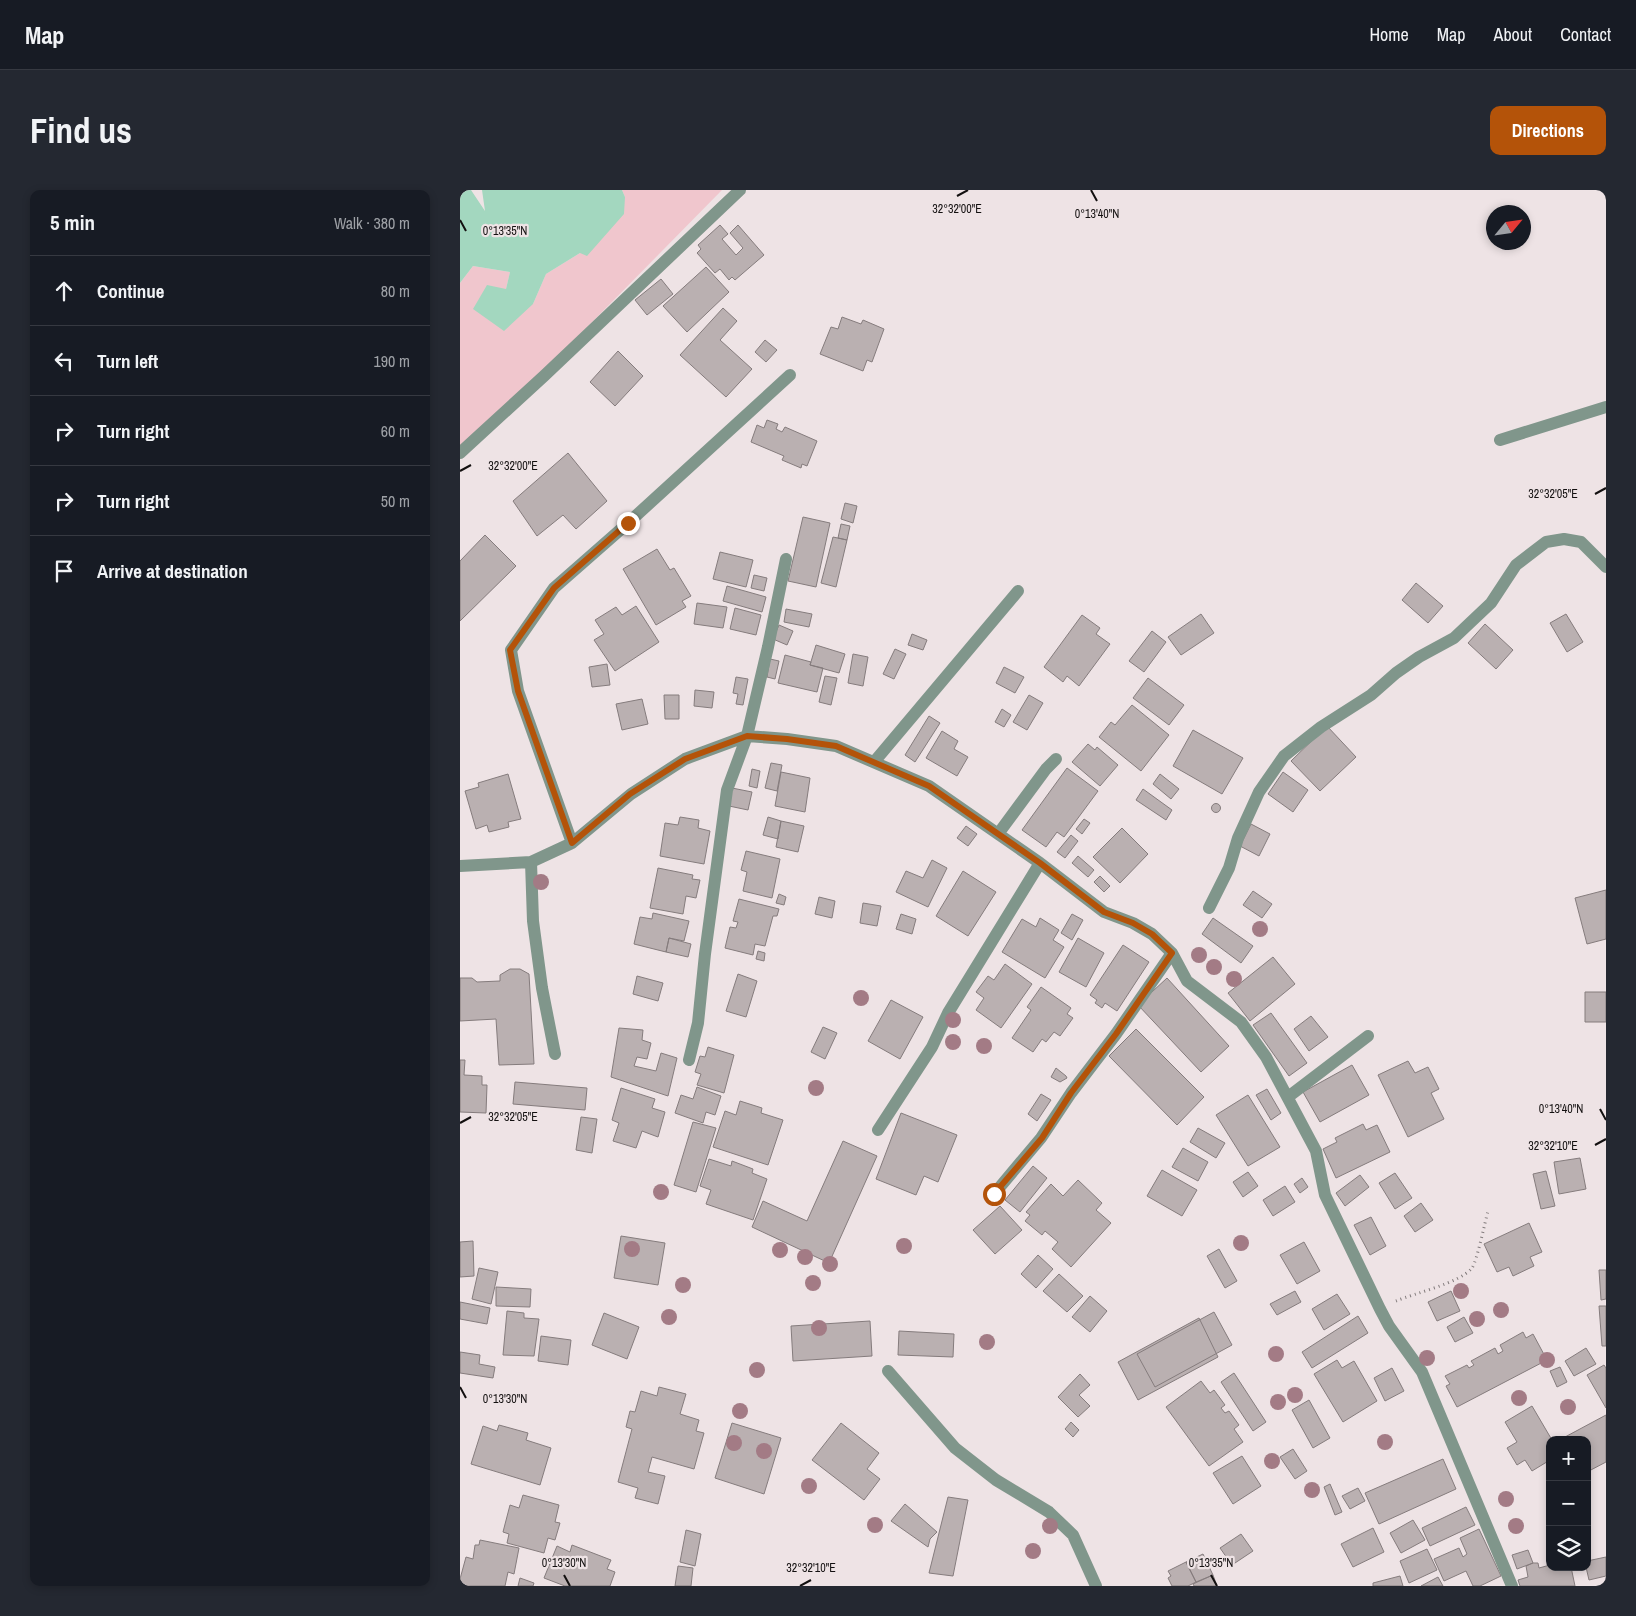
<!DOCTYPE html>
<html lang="en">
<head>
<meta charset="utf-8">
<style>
  :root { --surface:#171b24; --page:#242831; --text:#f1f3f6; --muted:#9ea1a6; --line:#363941; --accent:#b45309 }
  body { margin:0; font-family:"Archivo Narrow",sans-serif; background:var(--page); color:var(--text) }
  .controls { position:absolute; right:15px; bottom:15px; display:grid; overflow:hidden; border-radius:10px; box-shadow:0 2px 8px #0003 }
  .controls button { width:45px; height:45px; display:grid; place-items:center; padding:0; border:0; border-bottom:1px solid var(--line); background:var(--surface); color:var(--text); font:25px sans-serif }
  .compass { position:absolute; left:1026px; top:15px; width:45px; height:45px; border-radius:50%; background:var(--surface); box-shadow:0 2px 8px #0003; rotate:61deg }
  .stop { position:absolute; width:15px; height:15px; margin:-11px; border:4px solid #b45309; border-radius:50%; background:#fff }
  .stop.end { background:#b45309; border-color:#fff; box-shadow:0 1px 5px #0008 }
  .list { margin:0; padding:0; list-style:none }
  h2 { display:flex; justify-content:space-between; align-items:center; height:65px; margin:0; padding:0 20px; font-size:21px }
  h2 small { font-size:16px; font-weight:400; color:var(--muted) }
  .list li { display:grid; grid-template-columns:32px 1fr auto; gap:15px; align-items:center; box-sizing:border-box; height:70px; padding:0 20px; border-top:1px solid var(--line) }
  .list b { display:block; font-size:19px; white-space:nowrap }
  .list em { font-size:16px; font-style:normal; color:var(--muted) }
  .icon { flex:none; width:28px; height:28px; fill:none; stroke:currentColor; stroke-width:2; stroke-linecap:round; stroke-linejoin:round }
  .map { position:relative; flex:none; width:1146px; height:1396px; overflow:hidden; border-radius:10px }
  header { display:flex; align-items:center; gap:30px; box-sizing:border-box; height:70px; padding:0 25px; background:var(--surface); border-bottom:1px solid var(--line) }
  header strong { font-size:24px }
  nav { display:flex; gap:28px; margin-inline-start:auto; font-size:18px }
  .intro { display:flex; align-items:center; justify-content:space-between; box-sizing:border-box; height:120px; padding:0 30px }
  h1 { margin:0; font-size:35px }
  .button { padding:12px 22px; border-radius:10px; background:var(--accent); color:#fff; font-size:18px; font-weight:700 }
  main { display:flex; gap:30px; padding:0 30px }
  aside { flex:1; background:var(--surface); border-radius:10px; box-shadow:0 2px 8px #0003 }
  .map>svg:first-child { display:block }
  .green { fill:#f0c6cd }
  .water { fill:#a3d7bf }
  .building { fill:#bab0b1; stroke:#857c7d }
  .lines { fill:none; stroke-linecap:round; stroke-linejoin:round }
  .path { stroke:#827b7c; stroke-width:3; stroke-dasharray:1 4; stroke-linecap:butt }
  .minor { stroke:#80968b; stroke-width:12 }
  .tree { fill:#a37b85 }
  .route { stroke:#b45309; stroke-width:6 }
  .ticks { fill:none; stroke:#131010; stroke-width:2 }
  .ticks-label { font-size:12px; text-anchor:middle; fill:#131010; stroke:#eee3e5; stroke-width:4.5; stroke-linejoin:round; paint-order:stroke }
</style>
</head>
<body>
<header>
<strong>Map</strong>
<nav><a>Home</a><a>Map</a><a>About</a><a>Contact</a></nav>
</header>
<div class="intro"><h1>Find us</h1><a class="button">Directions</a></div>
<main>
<aside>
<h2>5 min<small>Walk · 380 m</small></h2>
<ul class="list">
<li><svg class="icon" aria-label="ahead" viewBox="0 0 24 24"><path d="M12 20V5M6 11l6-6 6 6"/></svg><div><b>Continue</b></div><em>80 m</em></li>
<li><svg class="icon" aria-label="left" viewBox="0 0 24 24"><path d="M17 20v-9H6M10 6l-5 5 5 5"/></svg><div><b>Turn left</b></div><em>190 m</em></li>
<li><svg class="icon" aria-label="right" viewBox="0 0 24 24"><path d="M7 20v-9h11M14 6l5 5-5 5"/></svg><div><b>Turn right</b></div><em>60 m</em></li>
<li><svg class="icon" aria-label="right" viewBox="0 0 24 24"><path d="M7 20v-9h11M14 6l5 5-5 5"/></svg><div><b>Turn right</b></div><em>50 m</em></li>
<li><svg class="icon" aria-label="arrive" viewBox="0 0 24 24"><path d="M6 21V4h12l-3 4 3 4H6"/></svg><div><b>Arrive at destination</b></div></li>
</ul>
</aside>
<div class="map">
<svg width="1146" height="1396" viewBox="0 0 1146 1396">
  <rect width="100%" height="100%" fill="#eee3e5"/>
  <!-- green -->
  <path class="green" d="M162,0H262L83,182L0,257V93L13,76L50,82L46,99L73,114L86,84L120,63L165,7Z"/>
  <!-- water -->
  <path class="water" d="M0,0H11L25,21L22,0H162L165,7L164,24L127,66L120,63L86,84L73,114L44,141L13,119L27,95L46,99L50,82L13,76L0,93Z"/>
  <!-- building -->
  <path class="building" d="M260,35L268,44L262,49L276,65L283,58L270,43L278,35L304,65L275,90L272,87L269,90L260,79L255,83L237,63L241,59L238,55Z
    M246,77L269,102L227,142L203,116Z
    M201,89L213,104L187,125L175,110Z
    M263,118L277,131L260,150L292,179L266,207L220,165Z
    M382,127L401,134L403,130L424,139L412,172L407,170L403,181L360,164L371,137L378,139Z
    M305,150L317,160L306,172L295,162Z
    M158,161L183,186L155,216L130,192Z
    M307,230L318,234L316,239L322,242L325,237L357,251L347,276L342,274L341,278L322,270L324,266L291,252L297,235L304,238Z
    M108,263L147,311L116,339L103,325L77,346L53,311Z
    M385,313L397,316L393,333L381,329Z
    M343,327L370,333L356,397L328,391Z
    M381,334L390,336L387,350L378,348Z
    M25,345L56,376L0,431V371Z
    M373,347L387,350L376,397L361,393Z
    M197,359L210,380L214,378L231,406L222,411L226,417L196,435L163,379Z
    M260,362L293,370L286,397L253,389Z
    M294,385L307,388L304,401L291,398Z
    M956,393L983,416L968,433L942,410Z
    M267,396L306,407L302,422L263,411Z
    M237,413L267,417L263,438L234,434Z
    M176,416L199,452L155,481L134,450L144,444L135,430L156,417L162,425Z
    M275,418L301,425L296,445L270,439Z
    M326,419L352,424L349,437L324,432Z
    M741,424L754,443L721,465L708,447Z
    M1106,424L1123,452L1107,462L1090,433Z
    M622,425L640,438L636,444L650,454L619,496L607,486L603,492L584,477Z
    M1025,434L1053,460L1036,479L1008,453Z
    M319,435L333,441L327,455L313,449Z
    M692,441L706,452L684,482L669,471Z
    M452,444L467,450L463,460L448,455Z
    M356,455L385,464L379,483L350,475Z
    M435,459L446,464L434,489L423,484Z
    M393,464L408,467L403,496L388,493Z
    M325,465L351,472L350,475L363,478L357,502L318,493Z
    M310,469L319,471L315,489L307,487Z
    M147,474L150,495L132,497L129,477Z
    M544,477L564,487L555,503L536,493Z
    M365,486L377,488L371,515L359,512Z
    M276,487L288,489L283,515L276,514L278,504L273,503Z
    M688,488L724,515L709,535L673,508Z
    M235,500L254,502L252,518L234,516Z
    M204,505H219V529H205Z
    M569,505L583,513L567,540L553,532Z
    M182,509L188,534L162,540L156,514Z
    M672,515L709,545L681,581L639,547L651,532L655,535Z
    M542,519L551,525L544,537L535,532Z
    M469,526L480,533L455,572L445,565Z
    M867,536L896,567L860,601L831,571Z
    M733,540L783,568L762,604L713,576Z
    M482,541L498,551L494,559L508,567L497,586L466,568Z
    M628,554L635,560L637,557L658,575L640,596L612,572Z
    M311,573L322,575L317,601L305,598Z
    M607,578L638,601L604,647L597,642L586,657L562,640Z
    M292,579L300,581L297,598L289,596Z
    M321,582L350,588L345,622L315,616Z
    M823,582L848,600L833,622L808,604Z
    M48,584L61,629L48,632L49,637L29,642L27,635L16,639L5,601L19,597L18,593Z
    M700,584L719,599L711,609L693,594Z
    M272,598L292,602L288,620L269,616Z
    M683,599L712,620L706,630L676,610Z
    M751.5 618a4.5 4.5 0 1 1 9 0a4.5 4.5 0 1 1-9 0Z
    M220,627L239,630L238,638L250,641L244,674L200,666L205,633L218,635Z
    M308,627L321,631L318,649L303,645Z
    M624,629L630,633L622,644L616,639Z
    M321,631L344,636L338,662L316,657Z
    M791,634L810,644L799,666L780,656Z
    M506,636L517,644L508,656L497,648Z
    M662,638L688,664L660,693L633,667Z
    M611,645L618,651L605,668L597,662Z
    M286,661L320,669L312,708L283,701L287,682L281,680Z
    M618,666L634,680L628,687L612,673Z
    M472,670L487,678L468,717L436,702L446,681L463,688Z
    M198,678L233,685L232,689L240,690L236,708L226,706L223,724L190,718Z
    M503,681L536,702L508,746L476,726Z
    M640,686L650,696L644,702L634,692Z
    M1146,700V749L1127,754L1115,708Z
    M793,701L812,714L802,728L783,715Z
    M319,704L326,707L324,715L316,713Z
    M359,707L375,711L372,728L355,724Z
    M279,709L319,719L317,726H313L305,756L295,754L293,765L265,758L270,737L276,738L278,732L273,731Z
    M403,713L421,716L417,736L400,733Z
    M193,723L229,731L224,751L209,748L206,762L174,754L180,727L192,729Z
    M441,724L456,729L452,744L436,739Z
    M612,724L623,730L612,750L601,743Z
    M580,728L599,740L593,750L604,757L585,788L542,762L562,729L576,737Z
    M753,728L793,756L781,773L742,744Z
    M209,748L231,754L228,767L206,762Z
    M618,748L644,763L626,797L599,782Z
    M663,755L689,772L657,821L645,813L642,818L635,813L637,810L630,805Z
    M298,761L305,763L304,771L296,769Z
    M813,767L835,794L790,831L768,803Z
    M545,774L572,794L541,838L516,820L524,808L516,802L528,786L534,790Z
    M50,779H60L69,784L74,874L39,875L36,829L0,831V788H12L17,792L40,791V785Z
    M278,784L297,791L286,827L266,821Z
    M177,786L203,793L198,811L173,804Z
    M707,788L769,856L741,882L678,815Z
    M581,797L611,818L607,824L613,828L600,846L594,842L586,852L582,849L573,862L552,848L571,820L567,817Z
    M1125,802H1146V832H1125Z
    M431,810L463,827L440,869L408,851Z
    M811,823L847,873L829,886L793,835Z
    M851,826L868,847L849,861L834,839Z
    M363,837L377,843L365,869L351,862Z
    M159,838L183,840L182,850L191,853L187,869L177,867L174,876L196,881L201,863L217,868L208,906L151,887Z
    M676,839L744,907L717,935L649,866Z
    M248,857L274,865L264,903L237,895L241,884L235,882L240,866L245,867Z
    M0,870H5L4,885L22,886V895H27L26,923L0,922Z
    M948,871L955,883L968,877L979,899L971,903L984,929L948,947L918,885Z
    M892,875L909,905L860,932L843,902Z
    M596,878L606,886L607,888L600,892L591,887Z
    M55,892L127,898L125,920L53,914Z
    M237,897L261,906L255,925L246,922L243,933L215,923L221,905L233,909Z
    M161,898L195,909L192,918L205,922L198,947L182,941L176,958L153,951L159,933L152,930Z
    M807,899L821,923L811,930L796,905Z
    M581,904L591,910L577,931L568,924Z
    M788,905L820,957L788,976L756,925Z
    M280,911L302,918L301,923L323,930L308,975L253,957L265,921L276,925Z
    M441,923L497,945L478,992L464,986L456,1005L416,989Z
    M121,927L137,929L132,963L116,960Z
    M233,932L256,938L236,1002L214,995Z
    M903,934L906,940L917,935L930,962L876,988L863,959L877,952L875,948Z
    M738,938L765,953L756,968L730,952Z
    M383,951L417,966L369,1073L292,1037L303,1011L347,1031Z
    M723,958L748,972L738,991L712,977Z
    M1120,968L1126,999L1099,1004L1094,972Z
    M249,969L271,976L272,971L293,979L292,983L307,989L293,1030L246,1014L251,1000L240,996Z
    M573,976L587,988L560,1022L545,1010Z
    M702,980L737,1000L722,1026L687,1006Z
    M1086,981L1095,1016L1081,1019L1073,984Z
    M788,982L798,996L783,1007L773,992Z
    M935,983L952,1008L935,1019L919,993Z
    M900,985L909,997L885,1016L876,1003Z
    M842,988L848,997L840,1003L834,994Z
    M618,990L642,1013L636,1020L651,1033L611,1077L592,1059L598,1052L585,1041L582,1045L565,1031L570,1025L566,1022L591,994L603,1006Z
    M825,996L835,1012L813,1026L803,1010Z
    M961,1013L973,1030L955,1042L944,1026Z
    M540,1016L562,1040L535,1064L513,1040Z
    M911,1027L926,1056L910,1065L894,1035Z
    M1069,1033L1082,1062L1070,1067L1074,1076L1053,1086L1049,1077L1037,1082L1024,1054Z
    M161,1046L205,1053L198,1095L154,1088Z
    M13,1051L14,1086L0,1087V1052Z
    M844,1052L860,1081L837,1094L820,1065Z
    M759,1059L777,1091L765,1098L747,1066Z
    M578,1065L593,1079L576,1098L561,1084Z
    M19,1078L38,1082L31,1114L12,1109Z
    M1139,1080H1146V1109L1141,1110Z
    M599,1084L623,1106L607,1122L583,1101Z
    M36,1097L71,1099L70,1117L36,1116Z
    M835,1101L841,1112L817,1125L810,1114Z
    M991,1101L1000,1121L977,1131L968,1112Z
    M877,1104L890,1124L864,1140L852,1119Z
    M630,1106L647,1121L630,1142L612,1127Z
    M0,1112L30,1118L27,1134L0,1129Z
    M1139,1116H1146V1156H1142Z
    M47,1121L64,1123V1128L79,1129L74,1166L43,1165Z
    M754,1122L772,1155L695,1197L677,1164Z
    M144,1123L179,1137L167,1169L132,1155Z
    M898,1126L908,1143L852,1178L842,1162Z
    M1004,1127L1013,1143L995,1152L987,1137Z
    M739,1128L758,1167L678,1210L658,1172Z
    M410,1131L412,1166L333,1171L331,1136Z
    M439,1141L494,1144L493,1167L438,1165Z
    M1063,1142L1066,1148L1073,1144L1087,1170L997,1217L986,1196L990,1194L985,1186L1007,1175L1009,1178L1014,1175L1011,1171L1035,1158L1038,1164L1043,1161L1040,1155Z
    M81,1146L111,1150L108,1175L78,1171Z
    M1126,1158L1136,1174L1114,1186L1105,1171Z
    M0,1162L20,1165L19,1174L35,1177L33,1188L0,1183Z
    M877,1170L882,1178L894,1171L917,1211L883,1232L854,1184Z
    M1144,1175L1146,1178V1218L1127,1185Z
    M1100,1177L1107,1192L1097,1197L1090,1181Z
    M932,1178L944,1201L925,1211L914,1188Z
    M774,1183L806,1232L793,1241L761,1192Z
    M620,1184L630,1195L619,1205L630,1216L618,1227L598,1207Z
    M741,1191L750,1203L754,1200L765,1215L761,1218L765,1223L769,1221L779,1235L774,1239L783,1252L749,1276L706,1217Z
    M199,1197L226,1204L220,1224L239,1230L236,1241L244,1243L234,1279L192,1267L188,1282L205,1286L198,1314L175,1308L178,1298L158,1292L172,1239L166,1237L170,1221L175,1222L181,1201L197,1206Z
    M849,1210L870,1248L853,1258L832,1220Z
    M1072,1216L1092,1250H1090V1270L1072,1281L1065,1270L1057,1275L1047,1258L1057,1252L1045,1232Z
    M1146,1225V1272L1127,1282V1250H1106L1105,1247Z
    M611,1232L619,1240L613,1247L605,1239Z
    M272,1233L321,1248L304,1304L255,1288Z
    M381,1233L419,1263L407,1279L420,1289L404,1310L352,1270Z
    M39,1235L68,1243L66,1250L91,1258L80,1295L11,1274L23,1236L37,1241Z
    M833,1259L847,1281L835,1289L820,1267Z
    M782,1266L801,1296L773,1314L753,1283Z
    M983,1269L996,1299L919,1334L905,1303Z
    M870,1294L882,1322L875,1325L864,1297Z
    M898,1298L905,1311L890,1319L882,1306Z
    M63,1305L99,1315L95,1332L100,1333L95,1350L88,1348L84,1363L47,1353L49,1344L43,1342L50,1315L59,1318Z
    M488,1307L508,1310L493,1386L469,1383Z
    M445,1314L477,1342L470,1349L468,1357L431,1331Z
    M1006,1317L1015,1335L970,1356L962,1338Z
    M953,1330L965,1350L941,1363L930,1343Z
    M913,1338L924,1362L893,1377L881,1354Z
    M1019,1339L1041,1386L1020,1396H1013L1006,1381L984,1391L974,1369L999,1358L1003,1367L1007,1364L1000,1348Z
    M226,1340L241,1344L235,1376L220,1372Z
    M781,1344L793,1361L772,1375L760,1358Z
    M20,1350L59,1358L54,1384L48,1382L45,1396H0V1389L6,1367L13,1369L15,1355H19Z
    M112,1355L151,1370L147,1379L155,1382L150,1396H105L84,1388L97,1356L110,1362Z
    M967,1359L977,1380L949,1393L940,1371Z
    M1068,1360L1073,1373L1057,1379L1052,1365Z
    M743,1364L753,1385L736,1392L726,1372Z
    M1146,1367V1386L1129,1390L1126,1377H1127V1371Z
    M726,1372L736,1392L728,1396H712L708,1388L711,1386L708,1381Z
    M1073,1373H1078L1079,1378L1090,1375V1377H1111L1115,1396H1060L1058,1390L1068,1387L1066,1376Z
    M218,1376L233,1378L231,1396H215Z
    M753,1385L757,1396H734L733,1394Z
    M940,1386L943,1396H913V1393Z
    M978,1387L983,1396H961Z
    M60,1388L74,1393L73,1396H58Z"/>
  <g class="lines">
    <!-- path -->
    <path class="path" d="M936,1111C955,1103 1000,1093 1012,1078C1017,1071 1025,1032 1028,1021"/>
    <!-- minor -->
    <path class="minor" d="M1040,250L1146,217
      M0,263L84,186L280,0
      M414,572L558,401
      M538,644L586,579L596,569
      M112,653L58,501L51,460L94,398L168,333L330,185
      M71,672L73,731L82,798L95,864
      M0,676L71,672L112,653L171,604L225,569L287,546L327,549L376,556L469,596L580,673L644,722L673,733L692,744L712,763L727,791L781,832L806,867L856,961L865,1005L920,1119L929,1136L962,1182L1052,1396
      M749,718L769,678L778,648L799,602L824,566L861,537L911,505L936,483L959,467L994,448L1031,413L1056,375L1086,352L1104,349L1121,352L1146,377
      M229,870L238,833L245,764L267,600L287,546L308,457L326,369
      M828,907L908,846
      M418,940L472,857L488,823L580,673
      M534,1004L581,948L611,903L656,844L712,763
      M428,1181L495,1258L536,1290L589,1322L613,1345L636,1396"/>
  </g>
  <!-- trees -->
  <g class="tree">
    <circle cx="81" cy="692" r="8"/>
    <circle cx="800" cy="739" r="8"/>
    <circle cx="739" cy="765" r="8"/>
    <circle cx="754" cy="777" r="8"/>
    <circle cx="774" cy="789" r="8"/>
    <circle cx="401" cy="808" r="8"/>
    <circle cx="493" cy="830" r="8"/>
    <circle cx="493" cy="852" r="8"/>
    <circle cx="524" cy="856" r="8"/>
    <circle cx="356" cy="898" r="8"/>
    <circle cx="201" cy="1002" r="8"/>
    <circle cx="781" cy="1053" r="8"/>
    <circle cx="444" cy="1056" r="8"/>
    <circle cx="172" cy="1059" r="8"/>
    <circle cx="320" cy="1060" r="8"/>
    <circle cx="345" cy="1067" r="8"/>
    <circle cx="370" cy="1074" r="8"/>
    <circle cx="353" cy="1093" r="8"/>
    <circle cx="223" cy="1095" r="8"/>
    <circle cx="1001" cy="1101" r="8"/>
    <circle cx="1041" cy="1120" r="8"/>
    <circle cx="209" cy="1127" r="8"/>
    <circle cx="1017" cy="1129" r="8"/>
    <circle cx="359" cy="1138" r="8"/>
    <circle cx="527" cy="1152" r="8"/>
    <circle cx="816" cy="1164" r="8"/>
    <circle cx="967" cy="1168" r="8"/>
    <circle cx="1087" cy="1170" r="8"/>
    <circle cx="297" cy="1180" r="8"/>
    <circle cx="835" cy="1205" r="8"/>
    <circle cx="1059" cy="1208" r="8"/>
    <circle cx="818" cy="1212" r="8"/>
    <circle cx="1108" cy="1217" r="8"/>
    <circle cx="280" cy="1221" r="8"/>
    <circle cx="925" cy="1252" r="8"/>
    <circle cx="274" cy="1253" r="8"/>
    <circle cx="304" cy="1261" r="8"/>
    <circle cx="812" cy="1271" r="8"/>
    <circle cx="349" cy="1296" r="8"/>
    <circle cx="852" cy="1300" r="8"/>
    <circle cx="1046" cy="1309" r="8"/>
    <circle cx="415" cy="1335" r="8"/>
    <circle cx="590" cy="1336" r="8"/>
    <circle cx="1056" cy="1336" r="8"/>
    <circle cx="573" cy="1361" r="8"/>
  </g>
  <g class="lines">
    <!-- route -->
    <path class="route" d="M168,333L94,398L50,460L58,501L112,653L170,604L225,569L287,546L327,549L376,556L469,596L580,673L644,722L673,733L692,744L712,763L656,844L611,903L582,948L534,1004"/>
  </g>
  <!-- ticks -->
  <path class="ticks" d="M631,0L637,11M497,6L508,0M0,30L6,41M0,281L11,275M1135,304L1146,298M1140,919L1146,930M0,933L11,927M1135,955L1146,949M0,1197L6,1208M104,1385L110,1396M751,1385L757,1396M340,1396L351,1390"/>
  <g class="ticks-label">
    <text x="497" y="23">32°32'00"E</text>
    <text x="637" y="28">0°13'40"N</text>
    <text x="45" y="45">0°13'35"N</text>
    <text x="53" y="280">32°32'00"E</text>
    <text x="1093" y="308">32°32'05"E</text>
    <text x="1101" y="923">0°13'40"N</text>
    <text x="53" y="931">32°32'05"E</text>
    <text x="1093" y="960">32°32'10"E</text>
    <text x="45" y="1213">0°13'30"N</text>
    <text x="104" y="1377">0°13'30"N</text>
    <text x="751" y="1377">0°13'35"N</text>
    <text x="351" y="1382">32°32'10"E</text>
  </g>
</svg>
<div class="controls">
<button>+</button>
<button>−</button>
<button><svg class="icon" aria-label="layers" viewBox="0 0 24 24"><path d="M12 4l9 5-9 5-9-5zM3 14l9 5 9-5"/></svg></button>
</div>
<svg class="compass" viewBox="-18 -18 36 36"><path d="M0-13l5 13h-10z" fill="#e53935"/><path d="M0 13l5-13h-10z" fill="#9ea1a6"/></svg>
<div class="stop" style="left:534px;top:1004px"></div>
<div class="stop end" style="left:168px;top:333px"></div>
</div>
</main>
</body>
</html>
